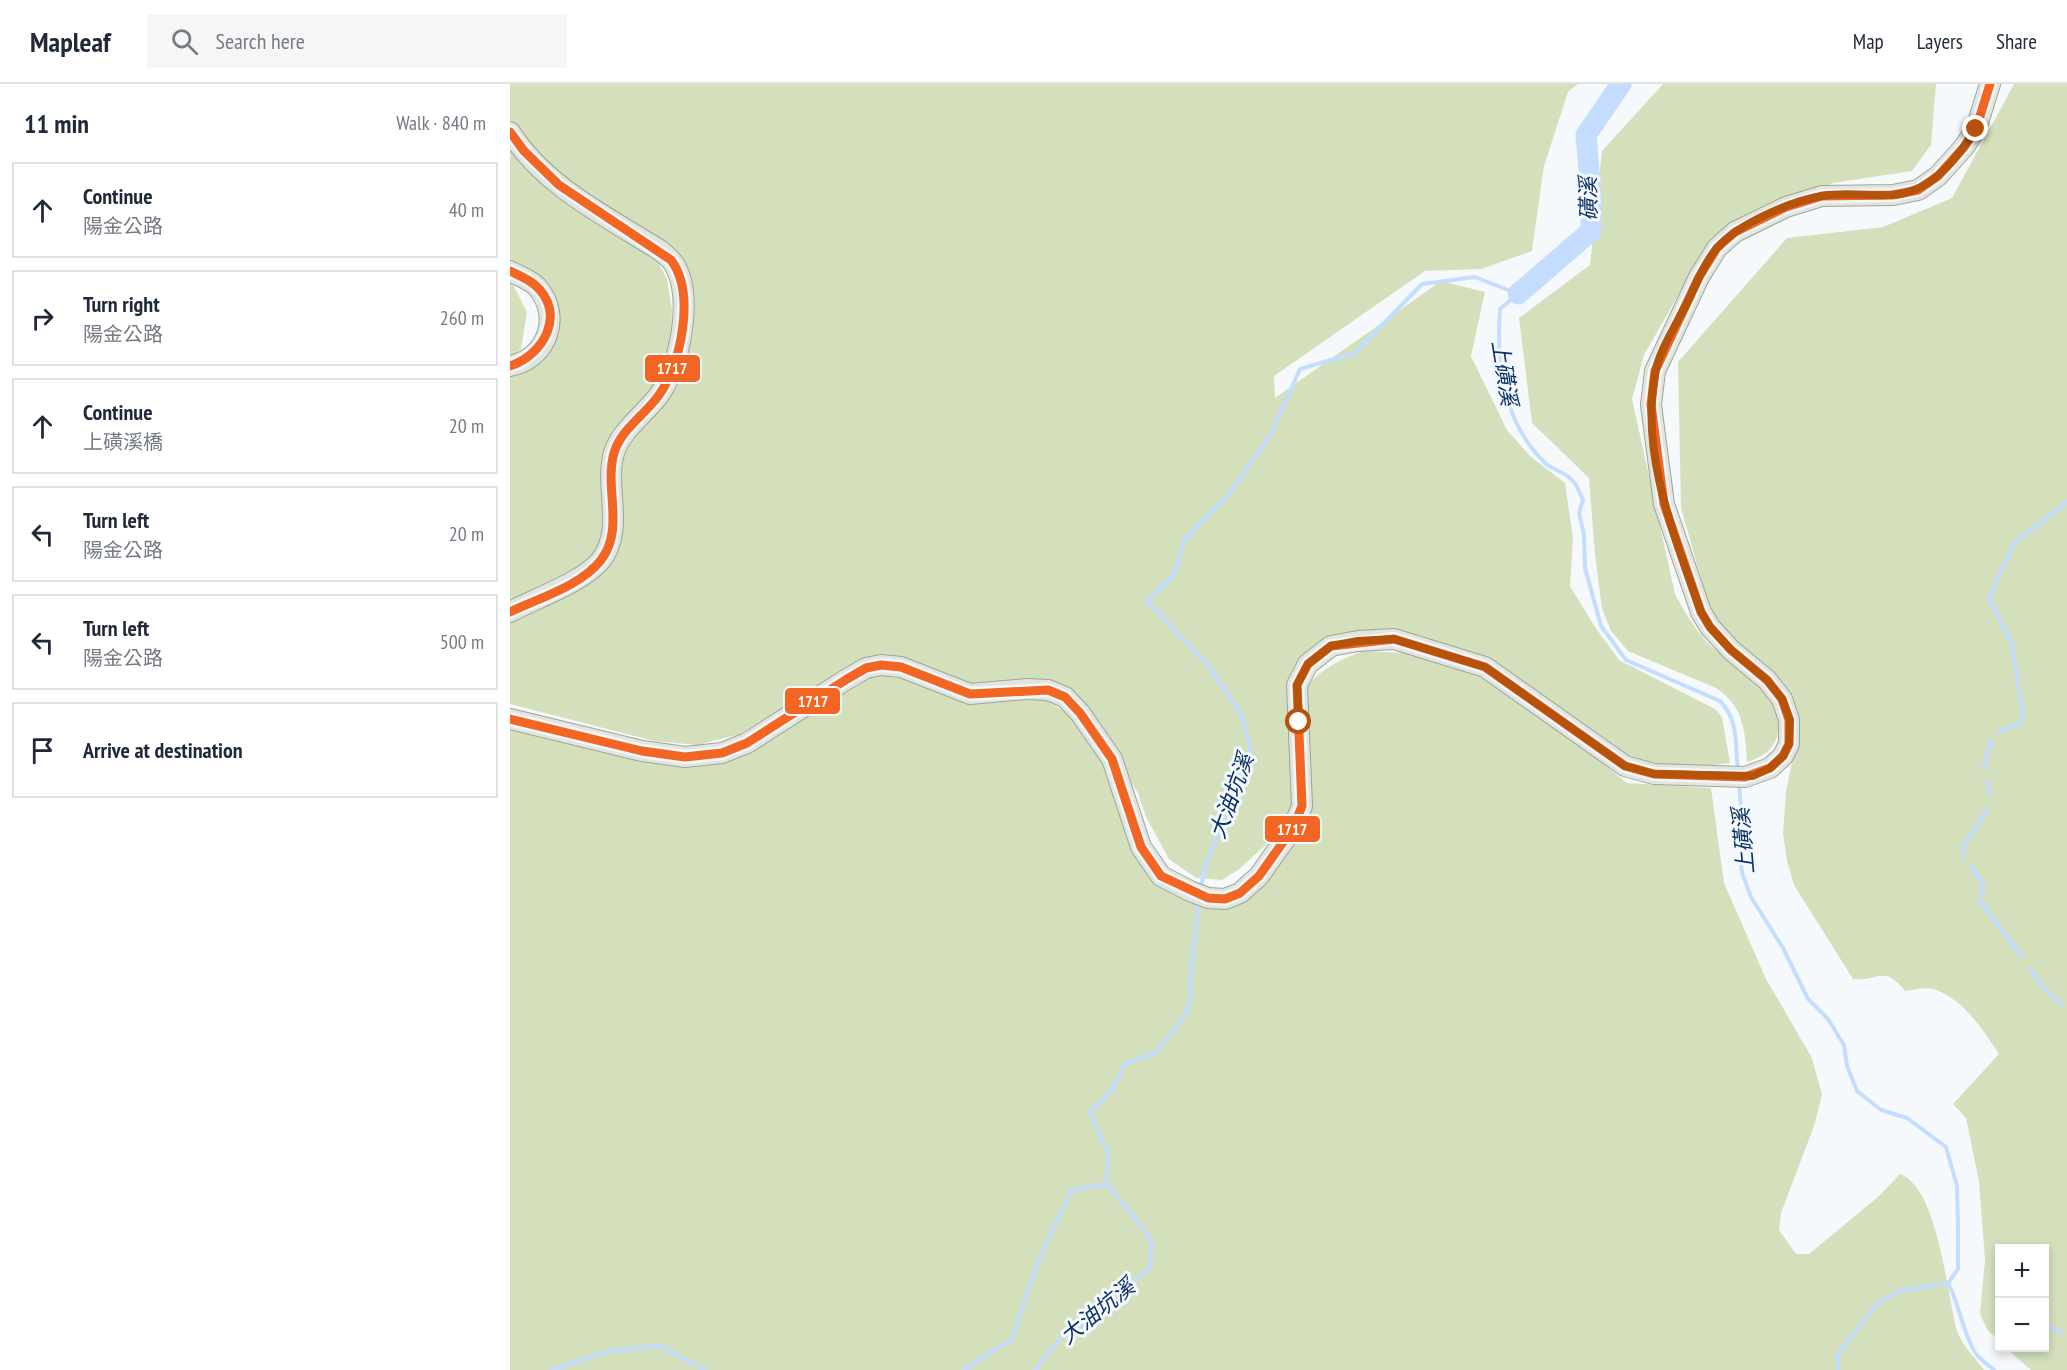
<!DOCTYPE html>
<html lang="en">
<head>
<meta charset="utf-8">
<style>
  :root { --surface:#fff; --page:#f6f6f7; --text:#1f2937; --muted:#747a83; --line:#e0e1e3 }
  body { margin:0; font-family:"PT Sans Narrow","Noto Sans TC",sans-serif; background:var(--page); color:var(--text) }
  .controls { position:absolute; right:18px; bottom:18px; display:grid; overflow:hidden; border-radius:0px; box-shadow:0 3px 9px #0003 }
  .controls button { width:54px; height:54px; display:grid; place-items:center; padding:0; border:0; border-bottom:2px solid var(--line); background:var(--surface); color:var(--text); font:30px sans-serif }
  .stop { position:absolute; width:18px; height:18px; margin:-14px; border:4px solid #b45309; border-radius:50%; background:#fff }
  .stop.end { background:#b45309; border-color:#fff; box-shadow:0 2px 6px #0008 }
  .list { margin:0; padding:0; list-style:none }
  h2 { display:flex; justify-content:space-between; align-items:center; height:78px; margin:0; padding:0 24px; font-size:26px }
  h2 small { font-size:20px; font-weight:400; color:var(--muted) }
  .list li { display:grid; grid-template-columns:39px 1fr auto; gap:18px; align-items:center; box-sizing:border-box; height:96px; margin:0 12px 12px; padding:0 12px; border:2px solid var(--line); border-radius:0px }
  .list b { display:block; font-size:22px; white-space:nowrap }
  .list p { margin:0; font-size:20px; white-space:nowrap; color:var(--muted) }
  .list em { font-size:20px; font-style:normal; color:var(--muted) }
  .icon { flex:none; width:33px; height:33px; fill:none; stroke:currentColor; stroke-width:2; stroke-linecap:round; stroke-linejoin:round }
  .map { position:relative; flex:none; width:1557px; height:1286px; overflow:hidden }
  header { display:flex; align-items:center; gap:36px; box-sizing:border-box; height:84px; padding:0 30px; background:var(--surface); border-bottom:2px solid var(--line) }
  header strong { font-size:28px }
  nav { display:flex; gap:33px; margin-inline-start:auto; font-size:21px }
  .search { width:420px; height:54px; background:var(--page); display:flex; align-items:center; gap:15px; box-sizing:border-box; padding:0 21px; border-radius:0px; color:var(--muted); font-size:22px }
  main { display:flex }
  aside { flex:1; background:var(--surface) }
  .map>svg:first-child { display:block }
  .forest { fill:#d4e0bc }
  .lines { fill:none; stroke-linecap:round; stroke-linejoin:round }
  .stream { stroke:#c4ddfe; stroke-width:4 }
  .river { stroke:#c4ddfe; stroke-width:21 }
  .major-casing { stroke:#a0a498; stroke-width:22 }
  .major { stroke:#e2e5dd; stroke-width:20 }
  .bus-1-casing { stroke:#f4f8fe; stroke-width:14 }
  .bus-1 { stroke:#f26522; stroke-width:9 }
  .route { stroke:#b45309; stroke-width:8 }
  .labels { text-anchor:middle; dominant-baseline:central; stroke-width:6; stroke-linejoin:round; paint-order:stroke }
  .water-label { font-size:22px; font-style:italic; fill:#093263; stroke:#f4f8fe }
  .line-badge { stroke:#f4f8fe; stroke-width:2 }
  .badge-label { font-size:16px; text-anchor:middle; font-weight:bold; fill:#fff }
</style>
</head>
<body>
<header>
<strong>Mapleaf</strong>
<div class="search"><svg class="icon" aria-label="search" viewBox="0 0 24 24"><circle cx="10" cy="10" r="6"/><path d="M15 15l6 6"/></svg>Search here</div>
<nav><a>Map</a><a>Layers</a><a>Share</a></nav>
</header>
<main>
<aside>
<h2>11 min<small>Walk · 840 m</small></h2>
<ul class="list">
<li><svg class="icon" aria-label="ahead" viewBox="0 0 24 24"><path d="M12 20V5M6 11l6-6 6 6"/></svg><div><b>Continue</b><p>陽金公路</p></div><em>40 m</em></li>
<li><svg class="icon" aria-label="right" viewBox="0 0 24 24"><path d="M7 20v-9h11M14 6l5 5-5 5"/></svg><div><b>Turn right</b><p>陽金公路</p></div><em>260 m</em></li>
<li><svg class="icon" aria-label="ahead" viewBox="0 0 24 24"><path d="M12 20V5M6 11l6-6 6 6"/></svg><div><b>Continue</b><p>上磺溪橋</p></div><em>20 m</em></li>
<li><svg class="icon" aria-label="left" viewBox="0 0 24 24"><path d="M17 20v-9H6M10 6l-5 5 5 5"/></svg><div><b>Turn left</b><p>陽金公路</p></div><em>20 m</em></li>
<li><svg class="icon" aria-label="left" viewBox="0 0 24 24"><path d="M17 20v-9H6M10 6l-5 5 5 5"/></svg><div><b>Turn left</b><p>陽金公路</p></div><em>500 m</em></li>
<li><svg class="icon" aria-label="arrive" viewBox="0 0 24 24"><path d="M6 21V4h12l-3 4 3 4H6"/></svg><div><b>Arrive at destination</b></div></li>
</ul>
</aside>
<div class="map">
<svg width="1557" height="1286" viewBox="0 0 1557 1286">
  <rect width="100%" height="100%" fill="#f6f9fc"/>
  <!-- forest -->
  <path class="forest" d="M0,0H1068L1058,8L1034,82L1022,167L971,185L915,187L764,292L765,314L931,197L975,208L961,272L997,346L1020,372L1055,399L1063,454L1060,502L1085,543L1109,576L1205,625L1212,633L1220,679L1182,683L1149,682L1114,673L1020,602L979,579L885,553L798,575L784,727L760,757L728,786L712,796L686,794L659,775L636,733L628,709L594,655L554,608L469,604L364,576L336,584L230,650L187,661L144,657L0,620V537L97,483L103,477L106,463L107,387L116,363L157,313L170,188L17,61L0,36Z
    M1153,0H1426L1421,61L1402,87L1323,99L1201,154L1134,271L1122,315L1165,510C1174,527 1183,542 1196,557C1219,582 1276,607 1268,648C1265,665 1253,673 1237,678C1235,646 1234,623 1206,604L1118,567L1101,547L1092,525L1085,471L1079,394L1022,339L1009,234L1080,181L1092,67Z
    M1504,0H1557V1286H1521L1496,1264H1534V1164H1490L1489,1257L1477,1245L1470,1230L1475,1176L1469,1098L1456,1034L1443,1020L1489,970C1473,946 1453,914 1423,905C1415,903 1403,906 1395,907C1373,880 1369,898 1343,895L1284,801L1277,777L1273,749L1276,708L1290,639L1284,620L1202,533L1171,424L1168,278L1277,154L1373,143L1442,114Z
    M0,58L146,175L157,195L162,226L161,260L141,309L111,344L92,461L75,482L0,520V287L45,239L0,181Z
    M0,195L17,228L11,265L0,274Z
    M853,567L899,569L973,592L1025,625L1117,699L1201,704L1214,799L1256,895L1302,974L1312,1011L1304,1042L1271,1129L1269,1146L1286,1170H1299L1369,1112L1390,1090C1428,1103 1437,1211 1447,1247C1452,1261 1466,1275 1474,1286H0V641L175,677L367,588L535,614L559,631L600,689L624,767L709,820L790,744L793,608C808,586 829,576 853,567Z"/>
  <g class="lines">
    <!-- stream -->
    <path class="stream" d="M1489,648L1511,639L1513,630L1502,560L1479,514L1504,459L1557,418
      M1474,685L1479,662L1483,657
      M1478,697L1480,710
      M1229,700L1231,724L1229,758L1232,789L1241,813L1273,864L1298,915L1318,935L1334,961L1337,982L1347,1007L1371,1026L1397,1034L1436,1063L1447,1102L1448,1143V1185L1438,1199C1450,1221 1452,1248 1466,1270C1471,1276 1478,1281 1484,1286
      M1454,773V761L1478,725
      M1461,783L1474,801L1469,816L1512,873
      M691,805L694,786L741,665L730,628L698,581L637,517L665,489L674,456L716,414L761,350L790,285L845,269L912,200L965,193L1008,210L990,225C986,281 993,338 1035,379C1043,386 1055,388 1062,396C1067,400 1070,410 1073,416L1069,429L1074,450L1075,484L1091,542L1116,576L1210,617C1229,636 1225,661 1228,686
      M1520,885L1535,905L1553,921
      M1534,1234L1536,1232
      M1534,1236L1541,1244L1553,1249
      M41,1286L100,1267L150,1262L195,1286
      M453,1286L502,1255L528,1178L561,1106L597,1100
      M525,1286L555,1249L576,1242L598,1218L640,1184L642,1156L597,1100L598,1069L580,1029L602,1006L615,980L645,969L674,933L681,915L680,897L689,818
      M1328,1286V1270L1367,1220L1389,1207L1438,1199"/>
    <!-- river -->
    <path class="river" d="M1008,210L1081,147V110L1076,51L1111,0"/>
    <!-- major casing -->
    <g class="major-casing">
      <path id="major" d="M0,48C35,103 96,132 151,167C155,171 161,175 164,180C184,212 170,282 149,311C135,330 111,346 104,369C94,403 115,445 91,476C73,498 26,514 0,528
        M0,187C8,192 22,196 28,204C52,233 37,275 0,282
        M0,635L132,667L175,673L212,669L237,659L337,595L356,584L371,581L391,583L460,610L517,605L538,606L555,613L570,629L602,675L631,763L651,792L680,807L698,814L715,815L730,809L749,792L783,744L792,722L787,601L798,580L821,562L848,557L884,555L975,583L1115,682L1144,690L1235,693L1260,684L1273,672L1279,660V636L1272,615L1257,596L1221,566L1200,543L1191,528L1154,420L1141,321L1145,287L1189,193L1207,164L1225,148L1276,123L1312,112L1383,111L1408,106L1428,92L1454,63L1466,45L1480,0"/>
    </g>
    <!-- major -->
    <use href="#major" class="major"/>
    <!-- bus-1 casing -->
    <g class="bus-1-casing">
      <path id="bus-1" d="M0,48L14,67L49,101L161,176C186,209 171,280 149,311C135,331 111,345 104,369C94,404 115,445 91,476C71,502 29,514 0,528
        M0,187C8,191 18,195 25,201C57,229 34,271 0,282
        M0,635L132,667L175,673L212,669L237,659L337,595L356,584L371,581L391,583L460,610L538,606L555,613L570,629L602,675L631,763L651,792L698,814L715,815L730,809L749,792L783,744L792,722L787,601L798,580L821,562L884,555L975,583L1115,682L1144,690L1235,693L1260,684L1273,672L1279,660V636L1272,615L1257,596L1221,566L1200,543L1191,528L1154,420L1141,321L1145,287L1189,193L1207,164L1225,148L1276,123L1312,112L1383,111L1408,106L1428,92L1454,63L1466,45L1480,0"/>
    </g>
    <!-- bus-1 -->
    <use href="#bus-1" class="bus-1"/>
  </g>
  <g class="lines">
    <!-- route -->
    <path class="route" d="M789,638L787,601L798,580L821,562L848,557L884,555L975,583L1115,682L1144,690L1243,692L1260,684L1273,672L1279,660L1280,636L1272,615L1257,596L1221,566L1200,543L1191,528C1165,453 1130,371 1145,290C1148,268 1169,236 1179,215C1187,198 1195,178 1207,164C1228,140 1281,117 1312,112C1334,108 1358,112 1380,111C1420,110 1446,76 1466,45"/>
  </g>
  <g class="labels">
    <!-- water labels -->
    <g class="water-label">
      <text transform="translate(1078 115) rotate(-91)">磺溪</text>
      <text transform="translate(995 289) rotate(81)">上磺溪</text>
      <text transform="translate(721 712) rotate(-70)">大油坑溪</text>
      <text transform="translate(1233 757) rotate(-95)">上磺溪</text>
      <text transform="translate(587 1227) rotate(-39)">大油坑溪</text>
    </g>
  </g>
  <g class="line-badge">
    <rect x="134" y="270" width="57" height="29" rx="6" fill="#f26522"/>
    <rect x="274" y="603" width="57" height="28" rx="6" fill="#f26522"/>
    <rect x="754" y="731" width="57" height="28" rx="6" fill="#f26522"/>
  </g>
  <g class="badge-label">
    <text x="162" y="290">1717</text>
    <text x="303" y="623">1717</text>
    <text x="782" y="751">1717</text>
  </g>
</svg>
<div class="controls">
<button>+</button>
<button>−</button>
</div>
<div class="stop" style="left:789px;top:638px"></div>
<div class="stop end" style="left:1466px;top:45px"></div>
</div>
</main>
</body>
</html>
